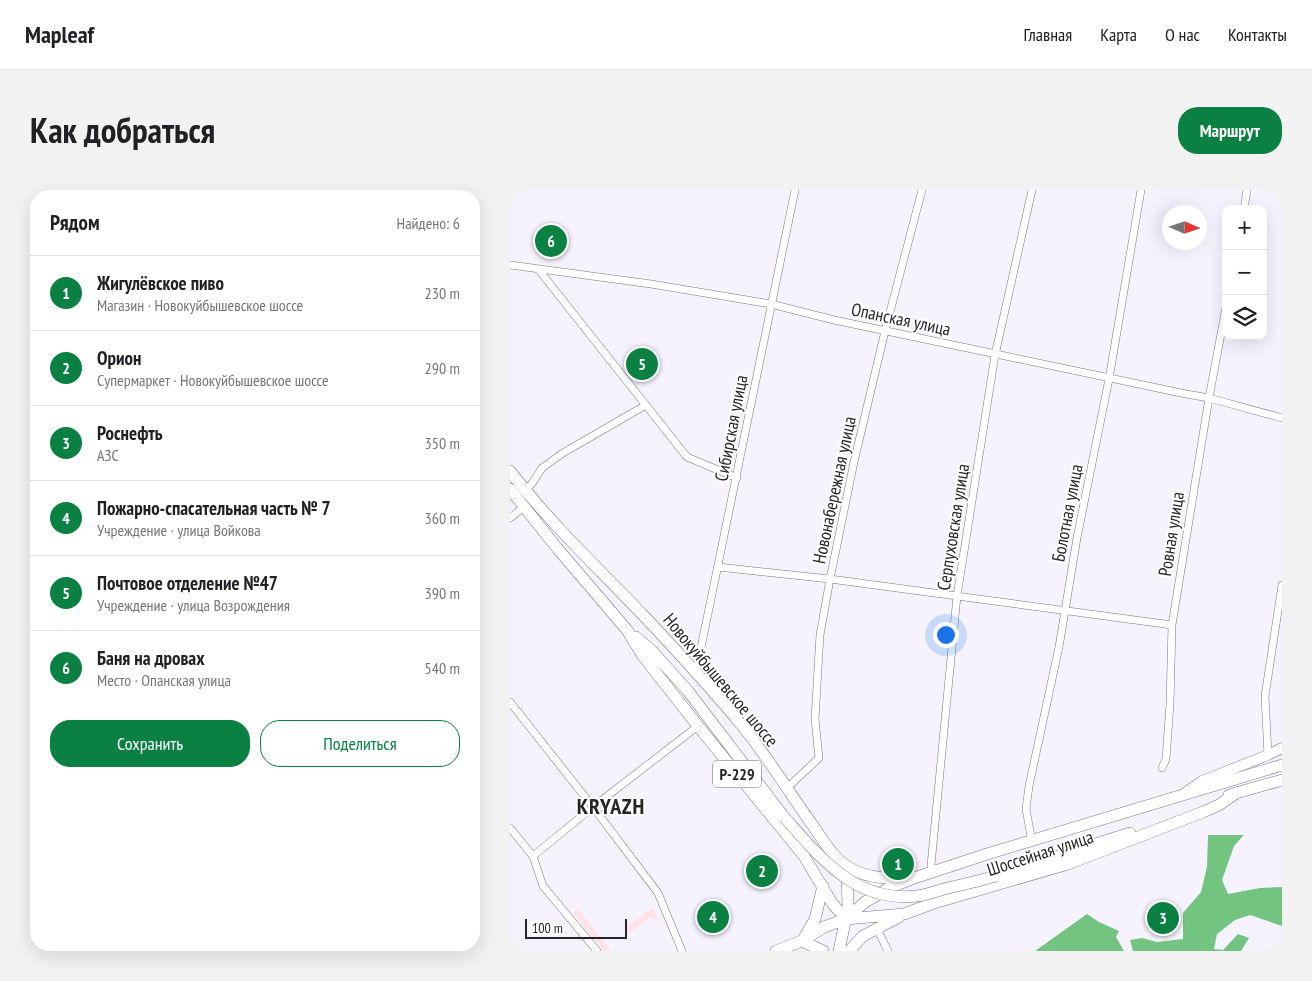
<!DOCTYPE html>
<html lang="ru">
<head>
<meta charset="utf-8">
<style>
  :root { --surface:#fff; --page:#f2f2f2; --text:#202124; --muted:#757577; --line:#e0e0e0; --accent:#0b8043 }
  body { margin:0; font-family:"PT Sans Narrow",sans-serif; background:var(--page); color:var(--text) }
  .controls { position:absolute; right:15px; top:15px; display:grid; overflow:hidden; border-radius:10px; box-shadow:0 5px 20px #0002 }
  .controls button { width:45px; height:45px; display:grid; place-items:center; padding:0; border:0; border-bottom:1px solid var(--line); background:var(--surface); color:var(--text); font:25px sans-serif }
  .compass { position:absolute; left:652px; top:15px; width:45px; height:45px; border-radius:50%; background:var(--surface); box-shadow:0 5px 20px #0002; rotate:93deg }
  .scale { position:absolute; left:15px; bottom:12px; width:102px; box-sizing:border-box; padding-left:5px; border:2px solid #262428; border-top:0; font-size:14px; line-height:18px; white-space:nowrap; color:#262428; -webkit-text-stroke:4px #fff; paint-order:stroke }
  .you { position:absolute; left:435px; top:444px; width:18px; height:18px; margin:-12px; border:4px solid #fff; border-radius:50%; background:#1a73e8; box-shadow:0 0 0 8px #1a73e833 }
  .badge { display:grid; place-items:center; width:32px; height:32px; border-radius:50%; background:var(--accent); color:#fff; font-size:16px; font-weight:700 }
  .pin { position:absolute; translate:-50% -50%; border:2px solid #fff; box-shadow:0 1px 5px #0006 }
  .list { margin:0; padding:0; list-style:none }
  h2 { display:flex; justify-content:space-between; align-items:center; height:65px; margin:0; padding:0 20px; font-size:21px }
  h2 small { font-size:16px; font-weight:400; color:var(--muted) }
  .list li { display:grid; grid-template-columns:32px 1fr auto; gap:15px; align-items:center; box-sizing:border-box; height:75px; padding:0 20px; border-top:1px solid var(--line) }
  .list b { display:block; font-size:19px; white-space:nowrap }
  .list p { margin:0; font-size:16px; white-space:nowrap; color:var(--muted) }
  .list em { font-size:16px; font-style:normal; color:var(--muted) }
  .actions { display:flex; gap:10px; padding:15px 20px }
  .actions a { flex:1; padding:11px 0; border:1px solid var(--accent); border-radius:20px; text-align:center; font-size:18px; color:var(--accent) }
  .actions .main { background:var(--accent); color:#fff }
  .icon { flex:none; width:28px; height:28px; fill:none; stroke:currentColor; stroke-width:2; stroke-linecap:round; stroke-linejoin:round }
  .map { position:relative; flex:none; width:772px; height:761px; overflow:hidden; border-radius:20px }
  header { display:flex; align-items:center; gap:30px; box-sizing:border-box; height:70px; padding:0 25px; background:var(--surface); border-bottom:1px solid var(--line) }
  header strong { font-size:24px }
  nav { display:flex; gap:28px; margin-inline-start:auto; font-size:18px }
  .intro { display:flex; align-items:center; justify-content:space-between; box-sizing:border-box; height:120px; padding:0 30px }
  h1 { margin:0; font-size:35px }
  .button { padding:12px 22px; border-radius:20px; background:var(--accent); color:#fff; font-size:18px; font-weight:700 }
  main { display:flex; gap:30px; padding:0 30px }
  aside { flex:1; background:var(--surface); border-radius:20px; box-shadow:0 5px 20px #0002 }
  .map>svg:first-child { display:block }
  .industrial { fill:#fde3e8 }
  .forest { fill:#73c481 }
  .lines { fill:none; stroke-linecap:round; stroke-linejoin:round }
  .street-casing { stroke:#797680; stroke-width:8 }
  .secondary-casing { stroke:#797680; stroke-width:11 }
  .primary-casing { stroke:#797680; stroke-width:12 }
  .street { stroke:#fff; stroke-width:7 }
  .secondary { stroke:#fff; stroke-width:10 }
  .primary { stroke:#fff; stroke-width:11 }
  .primary-bridge-casing { stroke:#797680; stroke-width:12; stroke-linecap:butt }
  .primary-bridge { stroke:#fff; stroke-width:11 }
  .labels { text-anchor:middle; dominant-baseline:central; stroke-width:4; stroke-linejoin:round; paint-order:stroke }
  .shield { fill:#fff; stroke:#676668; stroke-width:1 }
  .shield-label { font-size:16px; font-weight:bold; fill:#262428 }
  .street-label { font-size:18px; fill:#262428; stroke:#fff }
  .district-label { font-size:22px; font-weight:bold; letter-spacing:1px; fill:#262428; stroke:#fff }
</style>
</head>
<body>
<header>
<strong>Mapleaf</strong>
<nav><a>Главная</a><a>Карта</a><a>О нас</a><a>Контакты</a></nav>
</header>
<div class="intro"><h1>Как добраться</h1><a class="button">Маршрут</a></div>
<main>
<aside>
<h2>Рядом<small>Найдено: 6</small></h2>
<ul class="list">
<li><span class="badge">1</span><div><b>Жигулёвское пиво</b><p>Магазин · Новокуйбышевское шоссе</p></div><em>230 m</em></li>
<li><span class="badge">2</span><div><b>Орион</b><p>Супермаркет · Новокуйбышевское шоссе</p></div><em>290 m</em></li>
<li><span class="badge">3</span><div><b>Роснефть</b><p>АЗС</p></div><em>350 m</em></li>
<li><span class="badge">4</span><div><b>Пожарно-спасательная часть № 7</b><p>Учреждение · улица Войкова</p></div><em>360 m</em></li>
<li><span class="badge">5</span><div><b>Почтовое отделение №47</b><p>Учреждение · улица Возрождения</p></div><em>390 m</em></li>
<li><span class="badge">6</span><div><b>Баня на дровах</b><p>Место · Опанская улица</p></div><em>540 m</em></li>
</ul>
<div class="actions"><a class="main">Сохранить</a><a>Поделиться</a></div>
</aside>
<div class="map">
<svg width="772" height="761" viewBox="0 0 772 761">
  <rect width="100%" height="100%" fill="#f6f3fe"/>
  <!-- industrial -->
  <path class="industrial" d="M142,718L149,728L145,731L141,727L119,743L115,738Z
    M68,719L101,761H94L63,723Z"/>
  <!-- forest -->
  <path class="forest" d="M698,645H734L724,656L712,690L718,704L750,698L772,697V736L740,725L725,730L707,744L704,759L713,760L728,744L739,748L731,761H623L620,750L632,748L647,752L673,749V723L691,702L697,677Z
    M577,724L589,732L609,741L606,747L614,761H525Z"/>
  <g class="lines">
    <!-- street casing -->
    <g class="street-casing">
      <path id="street" d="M734,19L737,0
        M0,75L141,94L261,114L324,130L676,204L699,208L772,228
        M28,79L177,267L227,288
        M15,301L23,292L32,278L53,263L136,215
        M0,328L14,317
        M208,377L320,389L662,435
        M186,482L285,0
        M0,512L83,617L148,703L172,761
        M758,565L755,506L772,395
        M652,578L656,569L660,514L662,435L699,208L716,117
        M277,598L309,568L305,529L310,445L320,389L344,272L375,141L412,0
        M0,638L23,666
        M522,652L516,619L519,596L549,457L567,348L599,189L631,0
        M422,682L421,675L447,406L485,165L522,0
        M367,739L378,761
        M87,761L33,696L23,666L83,617L188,536"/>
    </g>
    <!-- secondary casing -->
    <g class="secondary-casing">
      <path id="secondary" d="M676,602L692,591L758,565L772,558"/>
    </g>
    <!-- primary casing -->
    <g class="primary-casing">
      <path id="primary" d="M0,281C40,333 88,378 133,425C168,462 202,499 234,538C258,568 279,602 301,633C312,648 322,667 338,677C359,690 384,689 407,687
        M0,299L47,358L117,440L133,466L188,536L294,666L322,713L336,729
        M126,447L142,461L178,501L274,627
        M719,605L772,590
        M486,686L620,643
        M336,729L355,712L379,698L407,687L477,664L772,575
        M294,748L305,729L313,696
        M292,751L313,761
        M266,761L292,751L314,737L336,729L394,724L424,713L558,674L693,622L709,615L726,603
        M329,761L338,717L337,681
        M339,761L353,746L389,727"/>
    </g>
    <!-- street -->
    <use href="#street" class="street"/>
    <!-- secondary -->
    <use href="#secondary" class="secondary"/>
    <!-- primary -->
    <use href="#primary" class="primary"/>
    <!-- primary-bridge casing -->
    <g class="primary-bridge-casing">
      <path id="primary-bridge" d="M274,627C311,668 345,713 407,706C416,705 425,702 434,699C451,695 469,691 486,686"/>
    </g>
    <!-- primary-bridge -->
    <use href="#primary-bridge" class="primary-bridge"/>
  </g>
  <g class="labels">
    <!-- shield labels -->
    <rect class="shield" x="203" y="570.5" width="48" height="27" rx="4"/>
    <g class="shield-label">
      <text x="227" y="584">Р-229</text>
    </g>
    <!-- street labels -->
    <g class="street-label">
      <text transform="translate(391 129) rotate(12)">Опанская улица</text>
      <text transform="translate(221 238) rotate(-79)">Сибирская улица</text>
      <text transform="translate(324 300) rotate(-78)">Новонабережная улица</text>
      <text transform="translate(557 323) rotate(-79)">Болотная улица</text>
      <text transform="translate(443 337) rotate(-81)">Серпуховская улица</text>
      <text transform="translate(661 344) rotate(-81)">Ровная улица</text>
      <text transform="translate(211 490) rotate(50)">Новокуйбышевское шоссе</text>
      <text transform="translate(530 663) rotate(-18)">Шоссейная улица</text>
    </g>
    <!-- district labels -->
    <g class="district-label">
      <text x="101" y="616">KRYAZH</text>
    </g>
  </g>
</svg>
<div class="controls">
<button>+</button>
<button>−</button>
<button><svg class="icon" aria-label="layers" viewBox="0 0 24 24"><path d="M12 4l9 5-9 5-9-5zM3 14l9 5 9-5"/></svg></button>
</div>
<svg class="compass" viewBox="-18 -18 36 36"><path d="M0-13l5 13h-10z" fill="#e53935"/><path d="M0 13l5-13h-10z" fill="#757577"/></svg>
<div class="scale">100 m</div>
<div class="you"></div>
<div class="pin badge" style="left:388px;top:674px">1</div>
<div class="pin badge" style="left:252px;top:681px">2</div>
<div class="pin badge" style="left:653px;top:728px">3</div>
<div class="pin badge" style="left:203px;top:727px">4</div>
<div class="pin badge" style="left:132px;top:174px">5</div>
<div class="pin badge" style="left:41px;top:51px">6</div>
</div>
</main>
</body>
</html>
